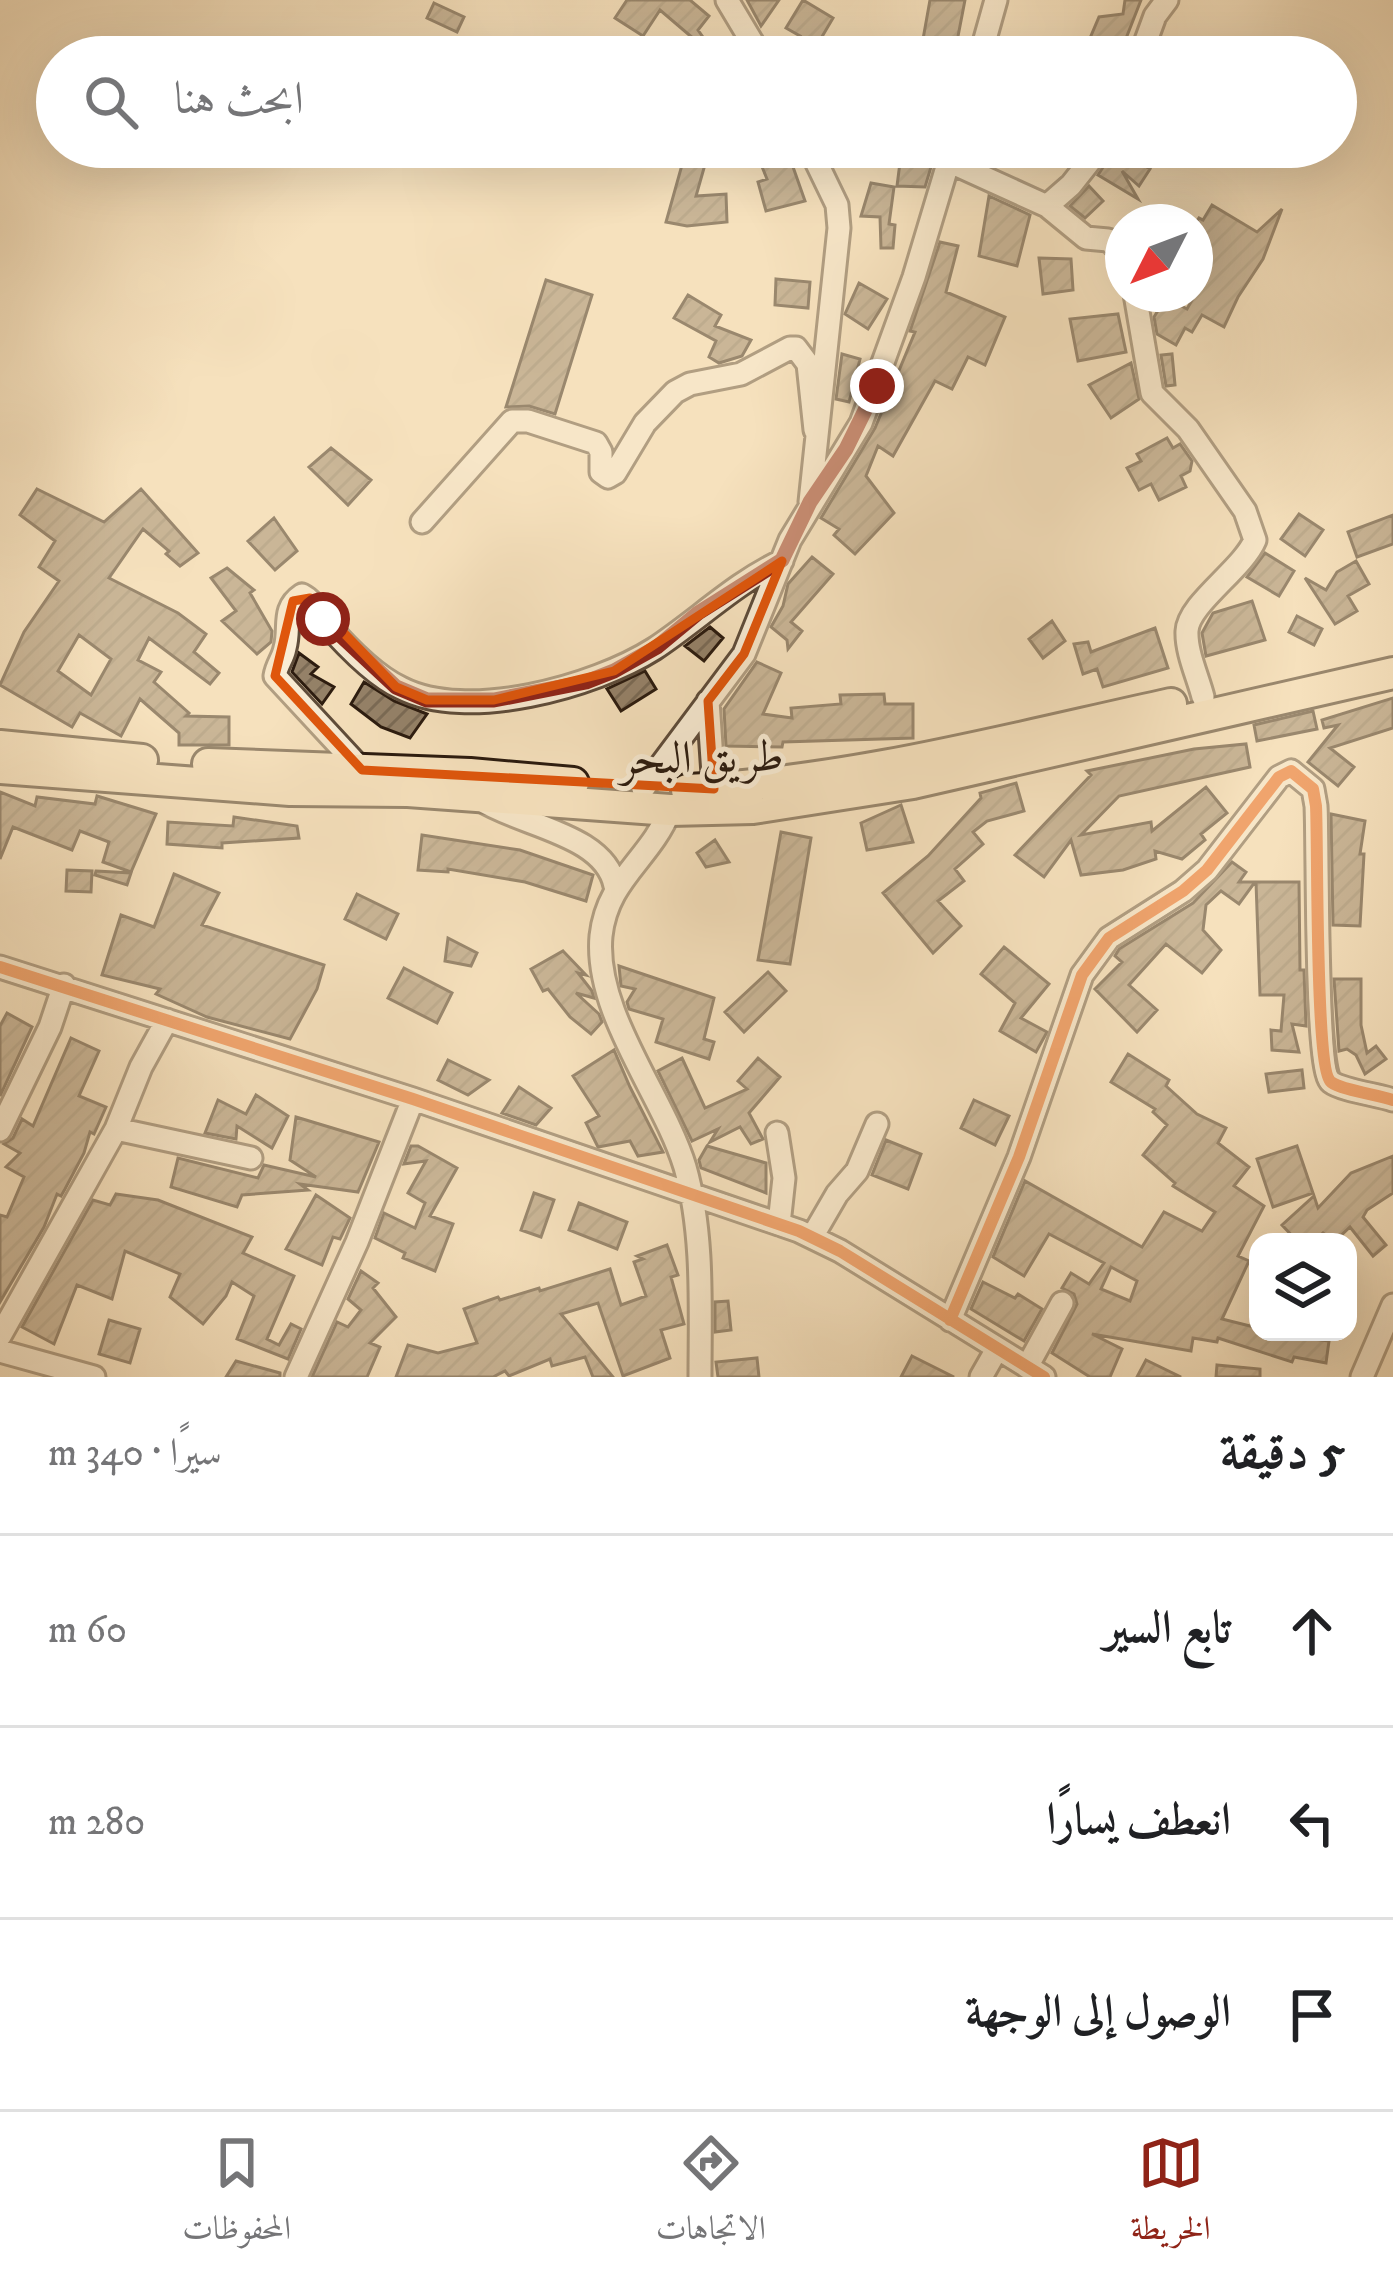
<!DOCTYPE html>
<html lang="ar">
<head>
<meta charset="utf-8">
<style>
  :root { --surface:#fff; --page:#f6f6f6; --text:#202124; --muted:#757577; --line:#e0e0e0; --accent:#8f2418 }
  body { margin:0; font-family:"IM FELL DW Pica",Amiri,serif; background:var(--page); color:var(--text); direction:rtl }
  .controls { position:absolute; right:36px; bottom:36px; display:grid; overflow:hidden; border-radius:24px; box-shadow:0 12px 48px #0002 }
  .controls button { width:108px; height:108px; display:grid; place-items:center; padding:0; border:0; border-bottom:3px solid var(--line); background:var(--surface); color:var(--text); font:60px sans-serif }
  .compass { position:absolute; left:1105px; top:204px; width:108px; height:108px; border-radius:50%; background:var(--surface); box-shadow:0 12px 48px #0002; rotate:228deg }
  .stop { position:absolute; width:36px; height:36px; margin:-27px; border:9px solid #8f2418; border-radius:50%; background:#fff }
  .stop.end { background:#8f2418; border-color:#fff; box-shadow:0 3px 12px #0008 }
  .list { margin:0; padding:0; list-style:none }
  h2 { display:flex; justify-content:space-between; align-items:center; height:156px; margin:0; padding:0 48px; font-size:51px }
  h2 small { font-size:39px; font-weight:400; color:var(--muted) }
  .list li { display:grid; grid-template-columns:78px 1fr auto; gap:36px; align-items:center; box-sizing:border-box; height:192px; padding:0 48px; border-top:3px solid var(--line) }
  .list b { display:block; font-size:45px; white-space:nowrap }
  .list em { font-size:39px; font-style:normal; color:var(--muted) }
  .icon { flex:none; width:66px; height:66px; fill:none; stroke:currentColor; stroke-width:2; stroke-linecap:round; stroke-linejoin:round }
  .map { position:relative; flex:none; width:1393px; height:1377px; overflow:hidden; direction:ltr }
  .search { position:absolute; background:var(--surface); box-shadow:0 12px 48px #0002; left:36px; right:36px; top:36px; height:132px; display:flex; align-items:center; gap:30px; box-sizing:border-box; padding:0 42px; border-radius:66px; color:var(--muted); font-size:45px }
  .sheet { height:732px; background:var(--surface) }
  nav { display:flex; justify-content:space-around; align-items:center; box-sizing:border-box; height:168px; border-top:3px solid var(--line); background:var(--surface); font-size:33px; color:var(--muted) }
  nav a { display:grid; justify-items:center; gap:6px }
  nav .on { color:var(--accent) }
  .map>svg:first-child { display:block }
  .building { fill:url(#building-hatch); stroke:#2b1b0f; stroke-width:3; fill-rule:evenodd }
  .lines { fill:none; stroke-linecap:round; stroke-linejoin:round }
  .minor-casing { stroke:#5e4c3a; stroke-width:27 }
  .highway-casing { stroke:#2b1b0f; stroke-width:36 }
  .minor { stroke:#f9ecd4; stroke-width:21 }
  .highway { stroke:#f6e1bd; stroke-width:30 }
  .cycleway-casing { stroke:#f9ecd4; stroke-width:20 }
  .cycleway { stroke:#e8590c; stroke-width:12 }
  .route { stroke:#8f2418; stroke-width:15 }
  .marked { fill:none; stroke:#df560c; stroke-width:9; stroke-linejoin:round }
  .labels { text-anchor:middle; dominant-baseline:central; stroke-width:10; stroke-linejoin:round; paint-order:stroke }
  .street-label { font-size:45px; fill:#2b1b0f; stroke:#f9ecd4 }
</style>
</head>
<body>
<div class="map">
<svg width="1393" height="1377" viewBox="0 0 1393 1377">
  <defs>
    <pattern id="building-hatch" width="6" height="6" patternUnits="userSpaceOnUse" patternTransform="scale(3)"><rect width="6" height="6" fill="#958269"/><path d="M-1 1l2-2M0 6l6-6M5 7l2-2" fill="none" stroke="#7a6a55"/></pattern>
  </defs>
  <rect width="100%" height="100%" fill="#f6e1bd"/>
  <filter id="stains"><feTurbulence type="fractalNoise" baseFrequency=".00167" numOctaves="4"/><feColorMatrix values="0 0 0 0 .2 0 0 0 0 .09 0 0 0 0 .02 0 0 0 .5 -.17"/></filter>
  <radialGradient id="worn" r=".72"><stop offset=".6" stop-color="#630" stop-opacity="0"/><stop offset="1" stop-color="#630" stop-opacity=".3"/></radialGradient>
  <!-- building -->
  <path class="building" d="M627,0H690L709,16L698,30L717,57H684L701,45L660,10L643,36L615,18Z
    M747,0H779L761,26Z
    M803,0L833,18L810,57H782L800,36L786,28Z
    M930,0H965L954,57L920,56Z
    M1125,0H1141L1125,41L1129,43L1124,57H1082L1099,17L1123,14Z
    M434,3L464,17L457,32L427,18Z
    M687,147H710L696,196L726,194L727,222L687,226L666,222Z
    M754,147H786L805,201L766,211L758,182L767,179Z
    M902,147H937L925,187L897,186Z
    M1116,147L1150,169L1139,186L1122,171L1138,199L1098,175Z
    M871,183L894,187L889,224L895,225L893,248H881L880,217L861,216Z
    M1089,186L1103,201L1085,218L1070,206Z
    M989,196L1030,215L1017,266L979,256Z
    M1212,205L1257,232L1282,209L1263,259L1238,297L1224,327L1202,315L1192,332L1185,328L1176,345L1157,334L1154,317L1162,304L1171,308L1174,302L1187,309L1207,273L1195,266V224L1199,218L1203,220Z
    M940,242L958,246L946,292L1005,317L985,365L968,357L952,389L935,381L893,456L878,446L866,476L894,513L855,554L834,535L839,529L821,518L875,428L915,332L910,331Z
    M1039,258L1071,259L1073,290L1043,294Z
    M776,279L810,282L808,308L775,305Z
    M546,280L592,295L555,414L529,406L506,407Z
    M859,283L887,299L868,329L845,314Z
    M688,295L721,315L715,326L751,340L742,356L719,363L709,357L716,341L674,318Z
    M1118,314L1126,352L1078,361L1070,319Z
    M842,354L860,359L849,402L836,399Z
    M1172,354L1175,385L1166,386L1161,355Z
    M1131,363L1139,399L1111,418L1089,385Z
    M1167,438L1173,448L1180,444L1192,461L1190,471L1181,476L1186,487L1159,500L1151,484L1139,490L1127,468L1141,461L1137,454Z
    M331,448L371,480L348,505L309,467Z
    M37,489L104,522L141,489L198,553L180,566L166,554L169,551L143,529L109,578L178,613L206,634L194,652L219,673L210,684L149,638L138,660L161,672L154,682L189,713L186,716L229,717V745H179V733L140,699L121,736L80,713L72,727L0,685L24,632L59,581L39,567L55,541L20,515ZM79,635L111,659L91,695L58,671Z
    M1299,514L1323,530L1305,556L1281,539Z
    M1393,515V544L1357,557L1348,532Z
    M274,518L297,551L275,570L248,541Z
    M1265,553L1294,571L1279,596L1247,577Z
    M812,557L833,574L791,622L802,631L788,649L787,640L771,627L783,606L788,584Z
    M1356,561L1369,584L1348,596L1357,611L1335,624L1305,578L1326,590L1337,572Z
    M227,568L254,590L250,593L272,631L271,642L257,654L222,621L236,611L211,578Z
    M1252,601L1265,640L1206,656L1202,633L1213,613Z
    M1297,616L1322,629L1314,645L1289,632Z
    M1052,621L1065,641L1043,658L1029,639Z
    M710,627L723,638L704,661L685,646Z
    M1155,628L1168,668L1103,687L1097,669L1083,674L1074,644L1088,642L1091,652Z
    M299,653L318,667L311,674L334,687L322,704L292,672Z
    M757,662L781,673L763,714L792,718L791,708L841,704L840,695L884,694L885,704H913V738L783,742L782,747L726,746L724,709Z
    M645,671L656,689L621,711L607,689Z
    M364,682L394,701L427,714L410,738L381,727L351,704Z
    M1393,698V728L1330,748L1354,767L1338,786L1308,762L1338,725L1324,728L1322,720Z
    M1313,711L1317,729L1257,741L1254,725Z
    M1246,744L1250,767L1119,796L1081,835L1151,822L1152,831L1206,787L1227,813L1201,834L1205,840L1182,859L1155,851L1156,859L1123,870L1081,875L1071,840L1044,877L1015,855L1091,775L1087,771L1194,749Z
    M1016,783L1024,811L987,821L973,832L983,844L955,869L964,881L938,901L961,926L933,953L883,893L928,856L981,798L980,793Z
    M0,792L35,806L37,797L95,804L97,796L156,814L131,872L103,862L109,842L80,831L72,850L13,827L0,859Z
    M901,805L913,842L867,850L861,823Z
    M1331,814L1365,821L1360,854H1364L1360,926L1333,925Z
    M234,817L297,826L299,838L222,843V848L167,844L168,822L233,826Z
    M781,832L811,838L790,964L758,960Z
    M422,835L520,850L593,875L586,901L525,882L448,869V872L418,870Z
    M715,840L729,862L706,867L697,853Z
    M1232,862L1246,872L1239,882H1255L1239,904L1221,891L1206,905L1203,930L1221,950L1202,973L1166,944L1129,985L1157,1010L1137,1032L1095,989L1122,962L1115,956L1119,949L1193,903Z
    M67,870L92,871L91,892L66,891Z
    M96,871L131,873L127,885L95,875Z
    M174,874L219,893L202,925L324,965L317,989L290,1039L207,1017L156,994L160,989L102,975L121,915L154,927Z
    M1256,882H1299L1300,970H1304L1306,1026L1292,1024L1299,1052L1272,1050L1271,1030L1281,1031L1284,995H1260Z
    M357,894L398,914L386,939L345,919Z
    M448,938L477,953L471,966L445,961Z
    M1004,947L1049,984L1021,1018L1047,1032L1036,1052L1000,1031L1015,1003L981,974Z
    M563,951L586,975L578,973L592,991L594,998L576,993L599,1014L602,1022L591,1034L570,1017L548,989L543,991L531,969Z
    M619,966L714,998L704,1039L714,1042L709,1059L656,1042L663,1019L629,1009L627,1002L635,989L621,986Z
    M404,968L452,993L437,1023L388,998Z
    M768,972L786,991L744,1032L725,1012Z
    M1334,979H1361V1025L1367,1053L1376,1046L1386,1059L1365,1074L1356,1055L1347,1049L1339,1051Z
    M7,1013L32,1027L0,1096V1026Z
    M71,1038L99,1051L79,1096L106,1107L94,1134L90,1132L84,1153L65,1189L61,1196L57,1194L44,1227L0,1302V1215L7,1217L24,1177L6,1167L20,1153L4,1144L13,1138L22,1119L33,1126Z
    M614,1050L630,1087L663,1152L638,1156L630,1141L598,1147L586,1123L599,1116L573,1076Z
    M1128,1054L1169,1080L1166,1086L1197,1114L1226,1128L1218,1143L1249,1167L1234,1186L1264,1206L1238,1256L1249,1261L1222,1319L1258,1328V1332L1329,1341L1326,1363L1294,1357L1292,1362L1218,1338L1217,1342L1193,1338L1191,1351L1092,1334L1122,1349L1110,1377H1090L1052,1353L1077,1304L1074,1294L1062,1288L1071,1273L1089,1284L1104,1263L1049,1234L1024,1276L993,1257L1025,1181L1142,1247L1164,1212L1202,1231L1215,1212L1173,1186L1175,1183L1143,1155L1167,1125L1153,1112L1155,1109L1111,1082ZM1111,1267L1137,1281L1130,1301L1101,1289Z
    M682,1058L705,1108L747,1089L738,1081L758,1058L780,1077L749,1113L763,1139L751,1144L740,1127L710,1142L718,1129L692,1141L658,1071Z
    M448,1060L489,1080L468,1095L438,1080Z
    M1302,1070L1304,1088L1269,1092L1266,1074Z
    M519,1087L551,1108L536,1125L502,1113Z
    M256,1095L288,1116L272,1148L237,1126L236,1139L205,1133L218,1100L246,1114Z
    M974,1100L1009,1116L995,1145L961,1128Z
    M296,1117L379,1142L358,1192L300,1184L308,1190L242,1195L237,1207L171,1187L178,1158L258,1178L264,1165L316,1177L290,1160Z
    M886,1140L921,1154L908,1189L872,1175Z
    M411,1146H418L457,1168L430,1216L453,1224L435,1271L403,1258L405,1253L375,1238L384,1213L415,1228L425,1203L408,1193L426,1161L404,1164Z
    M707,1146L766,1163V1193L701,1168L699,1160Z
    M1297,1146L1313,1193L1273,1207L1257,1159Z
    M1393,1156V1193L1367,1210L1363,1217L1386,1245L1373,1256L1350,1227L1334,1242L1323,1233L1313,1242H1298L1282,1225L1314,1196L1318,1208L1351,1173Z
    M534,1193L554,1200L541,1237L521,1230Z
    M116,1194L158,1200L252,1237L243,1253L294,1276L267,1339L279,1345L291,1324L301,1329L288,1359L237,1339L254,1296L232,1282L226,1296L203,1324L170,1297L180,1274L125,1251L112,1299L77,1285L54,1344L22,1327L93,1200L110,1205Z
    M316,1195L350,1218L340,1239L333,1237L322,1265L286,1249Z
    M579,1203L627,1222L617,1249L569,1230Z
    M667,1245L678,1275L671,1277L684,1324L661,1330L670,1358L623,1376L598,1303L561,1314L613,1377H593L585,1357L552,1366L550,1359L509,1376L505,1371L493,1377H396L408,1345L438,1353L477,1343L464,1309L498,1297L500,1300L539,1288L540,1291L610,1269L621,1305L646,1296L634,1262L643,1259L637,1256Z
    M361,1271L378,1283L373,1288L396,1317L370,1343L380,1347L367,1377H312L337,1322L348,1327L361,1310L348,1299Z
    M983,1282L1015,1298L1018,1294L1042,1309L1024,1341L971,1309Z
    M728,1301L731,1330L715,1332V1302Z
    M109,1320L140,1329L130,1363L99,1354Z
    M912,1356L954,1377H901Z
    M757,1358L759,1377H718L716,1362Z
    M1146,1360L1181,1377H1137Z
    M236,1361L280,1373V1377H226Z
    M1217,1365L1260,1369V1377H1216Z"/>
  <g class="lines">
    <!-- minor casing -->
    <g class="minor-casing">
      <path id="minor" d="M727,0L761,57
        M980,57L996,0
        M1140,57L1155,16L1167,0
        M809,147L837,205L839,228L810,502
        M948,161L1047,206L1086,238L1108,240L1123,253
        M1047,206L1071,185L1101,147
        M1135,294L1152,393L1188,429L1245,511L1255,540C1243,569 1188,604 1187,631C1186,652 1198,677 1203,697
        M422,522L512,421H528L596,443L601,452V472L608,477L615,473L645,423L675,392L690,384L741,374L790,348H796L808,364L815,430
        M708,701L714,789
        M362,770L275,676C277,664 283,659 285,648C291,627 281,609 302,595C314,601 317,612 325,622C345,645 373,675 401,688C467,722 594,687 654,649C698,620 735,583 782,561
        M643,789L744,654L790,540L861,423L914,277L953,147
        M481,800C521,826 605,834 615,886
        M670,810C650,860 607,879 601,936C594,1013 663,1095 685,1167C704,1234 700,1308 700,1377
        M0,967L413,1099L799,1231L840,1251L1044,1377
        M116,1129L251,1158
        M0,1130L50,1027L64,985
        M777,1133L784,1178L779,1224
        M812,1237L837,1194L857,1171L877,1124
        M950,1320L1019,1157L1082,975L1109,938L1183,891L1207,870L1279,777L1291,771L1313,789L1316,806C1318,841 1315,1070 1331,1082C1341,1090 1379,1095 1393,1100
        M0,1336L116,1129L141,1067L167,1020
        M0,1351L94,1377
        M1027,1367L1062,1303
        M296,1377L357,1242L413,1099
        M981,1377L997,1349
        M1362,1377L1393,1305"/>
    </g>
    <!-- highway casing -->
    <g class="highway-casing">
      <path id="highway" d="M0,746L142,760
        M208,764L470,774L573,783
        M0,768L290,790L408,791L670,810L753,808L913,783L1393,673
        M687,790C851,782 1011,739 1171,704"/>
    </g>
    <!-- minor -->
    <use href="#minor" class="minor"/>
    <!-- highway -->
    <use href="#highway" class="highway"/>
    <!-- cycleway casing -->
    <g class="cycleway-casing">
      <path id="cycleway" d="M0,967L413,1099L799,1231L840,1251L1044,1377
        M950,1320L1019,1157L1082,975L1109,938L1183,891L1207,870L1279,777L1291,771L1313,789L1316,806C1318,841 1315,1070 1331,1082C1341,1090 1379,1095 1393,1100"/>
    </g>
    <!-- cycleway -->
    <use href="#cycleway" class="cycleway"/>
  </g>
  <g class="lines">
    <!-- route -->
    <path class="route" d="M323,619L396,687L427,700H494L586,682L614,671L657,647L698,613L782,560L810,502L846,449L877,386"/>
  </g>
  <!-- marked area -->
  <path d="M0 0H1393V1377H0ZM782,561L744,654L708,701L714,789L362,770L275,676L293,601L310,598L396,687L427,700H494L614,671Z" fill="#f6e1bd" fill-opacity=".55" fill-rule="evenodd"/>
  <path class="marked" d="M782,561L744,654L708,701L714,789L362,770L275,676L293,601L310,598L396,687L427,700H494L614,671Z"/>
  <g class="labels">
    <!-- street labels -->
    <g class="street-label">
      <text transform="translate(702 759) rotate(-1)">طريق البحر</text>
    </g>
  </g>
  <rect width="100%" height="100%" filter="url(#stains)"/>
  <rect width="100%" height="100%" fill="url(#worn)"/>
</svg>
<div class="controls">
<button><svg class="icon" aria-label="layers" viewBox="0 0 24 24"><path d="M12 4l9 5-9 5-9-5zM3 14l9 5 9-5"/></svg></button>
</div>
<svg class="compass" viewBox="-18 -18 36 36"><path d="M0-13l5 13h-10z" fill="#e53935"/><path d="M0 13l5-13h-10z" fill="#757577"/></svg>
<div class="stop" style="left:323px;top:619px"></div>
<div class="stop end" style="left:877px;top:386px"></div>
<div class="search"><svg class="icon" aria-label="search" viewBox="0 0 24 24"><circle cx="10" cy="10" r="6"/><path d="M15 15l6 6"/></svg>ابحث هنا</div>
</div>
<section class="sheet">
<h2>5 دقيقة<small>سيرًا · 340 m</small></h2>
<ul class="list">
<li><svg class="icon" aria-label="ahead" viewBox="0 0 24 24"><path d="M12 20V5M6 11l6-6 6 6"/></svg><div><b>تابع السير</b></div><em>60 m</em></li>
<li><svg class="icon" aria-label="left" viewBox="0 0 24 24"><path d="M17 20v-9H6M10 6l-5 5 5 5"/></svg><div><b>انعطف يسارًا</b></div><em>280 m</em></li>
<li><svg class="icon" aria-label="arrive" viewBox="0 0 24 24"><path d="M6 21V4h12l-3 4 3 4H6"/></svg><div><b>الوصول إلى الوجهة</b></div></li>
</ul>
</section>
<nav>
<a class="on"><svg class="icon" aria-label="map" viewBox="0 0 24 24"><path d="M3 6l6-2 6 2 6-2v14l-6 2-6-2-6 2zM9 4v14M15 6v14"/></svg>الخريطة</a>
<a><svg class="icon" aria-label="directions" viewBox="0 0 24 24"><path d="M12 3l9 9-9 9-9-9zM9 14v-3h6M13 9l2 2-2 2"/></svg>الاتجاهات</a>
<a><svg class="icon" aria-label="saved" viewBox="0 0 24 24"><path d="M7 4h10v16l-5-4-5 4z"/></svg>المحفوظات</a>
</nav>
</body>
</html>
